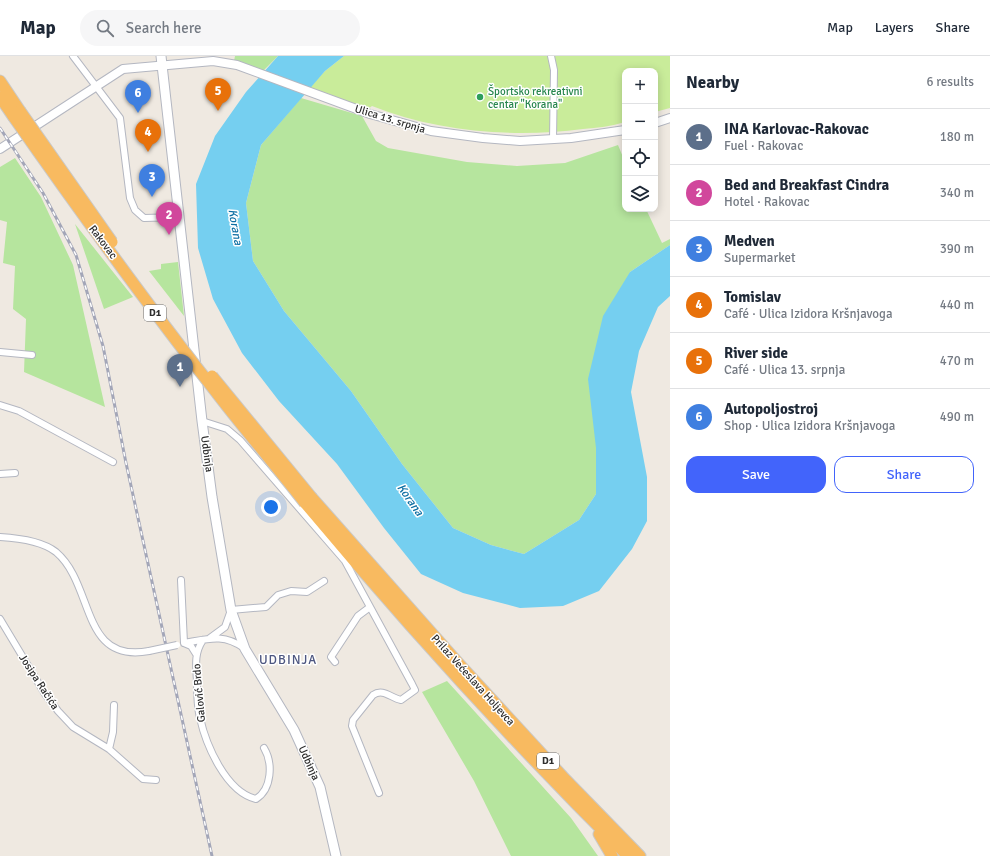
<!DOCTYPE html>
<html lang="en">
<head>
<meta charset="utf-8">
<style>
  :root { --surface:#fff; --page:#f6f6f7; --text:#1f2937; --muted:#747a83; --line:#e0e1e3; --accent:#4264fb }
  body { margin:0; font-family:Signika,sans-serif; background:var(--page); color:var(--text) }
  .controls { position:absolute; right:12px; top:12px; display:grid; overflow:hidden; border-radius:8px; box-shadow:0 2px 10px #0003 }
  .controls button { width:36px; height:36px; display:grid; place-items:center; padding:0; border:0; border-bottom:1px solid var(--line); background:var(--surface); color:var(--text); font:20px sans-serif }
  .you { position:absolute; left:271px; top:451px; width:14px; height:14px; margin:-10px; border:3px solid #fff; border-radius:50%; background:#1a73e8; box-shadow:0 0 0 6px #1a73e833 }
  .badge { display:grid; place-items:center; width:26px; height:26px; border-radius:50%; background:var(--accent); color:#fff; font-size:13px; font-weight:700 }
  .pin { position:absolute; translate:-50% -33px; filter:drop-shadow(0 1px 2px #0008) }
  .pin::after { content:''; position:absolute; top:21px; width:14px; height:12px; background:inherit; clip-path:polygon(0 0,100% 0,50% 100%) }
  .list { margin:0; padding:0; list-style:none }
  h2 { display:flex; justify-content:space-between; align-items:center; height:52px; margin:0; padding:0 16px; font-size:17px }
  h2 small { font-size:13px; font-weight:400; color:var(--muted) }
  .list li { display:grid; grid-template-columns:26px 1fr auto; gap:12px; align-items:center; box-sizing:border-box; height:56px; padding:0 16px; border-top:1px solid var(--line) }
  .list b { display:block; font-size:15px; white-space:nowrap }
  .list p { margin:0; font-size:13px; white-space:nowrap; color:var(--muted) }
  .list em { font-size:13px; font-style:normal; color:var(--muted) }
  .actions { display:flex; gap:8px; padding:12px 16px }
  .actions a { flex:1; padding:9px 0; border:1px solid var(--accent); border-radius:12px; text-align:center; font-size:14px; color:var(--accent) }
  .actions .main { background:var(--accent); color:#fff }
  .icon { flex:none; width:22px; height:22px; fill:none; stroke:currentColor; stroke-width:2; stroke-linecap:round; stroke-linejoin:round }
  .map { position:relative; flex:none; width:670px; height:800px; overflow:hidden }
  header { display:flex; align-items:center; gap:24px; box-sizing:border-box; height:56px; padding:0 20px; background:var(--surface); border-bottom:1px solid var(--line) }
  header strong { font-size:19px }
  nav { display:flex; gap:22px; margin-inline-start:auto; font-size:14px }
  .search { width:280px; height:36px; background:var(--page); display:flex; align-items:center; gap:10px; box-sizing:border-box; padding:0 14px; border-radius:22px; color:var(--muted); font-size:15px }
  main { display:flex }
  aside { flex:1; background:var(--surface) }
  .map>svg:first-child { display:block }
  .green { fill:#b6e59e }
  .pitch { fill:#c9ec9a }
  .water { fill:#75cff0 }
  .lines { fill:none; stroke-linecap:round; stroke-linejoin:round }
  .minor-casing { stroke:#b4b7c1; stroke-width:8 }
  .tertiary-casing { stroke:#b4b7c1; stroke-width:10 }
  .secondary-casing { stroke:#b4b7c1; stroke-width:11 }
  .trunk-casing { stroke:#c9c9c9; stroke-width:13 }
  .minor { stroke:#fff; stroke-width:6 }
  .tertiary { stroke:#fff; stroke-width:8 }
  .secondary { stroke:#fff; stroke-width:9 }
  .trunk { stroke:#f8ba60; stroke-width:11 }
  .rail-casing { stroke:#a3a6b8; stroke-width:3 }
  .rail { stroke:#fff; stroke-width:1.5; stroke-dasharray:4.5; stroke-linecap:butt }
  .minor-bridge-casing { stroke:#b4b7c1; stroke-width:8; stroke-linecap:butt }
  .trunk-bridge-casing { stroke:#c9c9c9; stroke-width:13; stroke-linecap:butt }
  .minor-bridge { stroke:#fff; stroke-width:6 }
  .trunk-bridge { stroke:#f8ba60; stroke-width:11 }
  .leisure-dot { fill:#2e9e5b; stroke:#fff; stroke-width:1.5 }
  .labels { text-anchor:middle; dominant-baseline:central; stroke-width:3; stroke-linejoin:round; paint-order:stroke }
  .shield { fill:#fff; stroke:#6d6d6d; stroke-width:1 }
  .shield-label { font-size:10px; font-weight:bold; fill:#2e2e2e }
  .leisure-label { font-size:11px; fill:#27864d; stroke:#fff; text-anchor:start }
  .street-label { font-size:11px; fill:#2e2e2e; stroke:#fff }
  .water-label { font-size:12px; font-style:italic; fill:#0d6fa3; stroke:#fff }
  .quarter-label { font-size:13px; letter-spacing:1px; fill:#4d5680; stroke:#fff }
</style>
</head>
<body>
<header>
<strong>Map</strong>
<div class="search"><svg class="icon" aria-label="search" viewBox="0 0 24 24"><circle cx="10" cy="10" r="6"/><path d="M15 15l6 6"/></svg>Search here</div>
<nav><a>Map</a><a>Layers</a><a>Share</a></nav>
</header>
<main>
<div class="map">
<svg width="670" height="800" viewBox="0 0 670 800">
  <rect width="100%" height="100%" fill="#efe9e1"/>
  <!-- green -->
  <path class="green" d="M235,0H278L263,15L234,5Z
    M301,42L362,60L376,85L388,92L467,106L517,110L565,107L618,89L625,106V153H646L662,187L670,183V189L630,216L596,392V438L579,464L524,498L491,489L453,472L402,408L351,335L284,255L253,205L246,147L261,89Z
    M15,102L41,141L73,209L105,351L24,316L26,263L13,253L15,210L3,207L7,166L0,164V111Z
    M75,168L133,241L104,253Z
    M178,206L184,260L149,215L161,213V208Z
    M447,625L571,762L598,800H511L474,725L422,636Z"/>
  <!-- pitch -->
  <path class="pitch" d="M344,0H670V52L655,56V15H625V66C612,70 597,72 583,73C513,82 437,76 372,50L368,53L309,32L325,15Z"/>
  <!-- water -->
  <path class="water" d="M278,0H344L325,15L261,89L246,147L253,205L284,255L351,335L402,408L453,472L491,489L524,498L579,464L596,438V392L588,323L603,260L630,216L670,189V240L658,251L639,295L631,336L647,421V465L632,493L599,535L563,550L520,552L463,537L421,518L384,472L337,408L279,345L242,297L213,243L198,192L196,128L215,80L246,36Z"/>
  <g class="lines">
    <!-- minor casing -->
    <g class="minor-casing">
      <path id="minor" d="M73,0L120,62L130,142L135,154L144,162L179,161
        M551,0L554,14L553,84
        M0,296L32,299
        M0,349L19,355L113,406
        M202,365L227,373L240,384L345,505L412,628L415,634L401,644C391,642 383,632 373,639L353,664L352,670L379,737
        M0,418L15,417
        M0,481C17,482 42,485 56,496C95,529 80,608 149,595
        M181,524L184,587L191,590L196,598
        M0,563L45,638L58,655L73,671L109,693L143,723L156,724
        M210,582L225,571L231,554L266,551L278,539L291,535L307,536L324,525
        M203,584C194,597 196,610 197,625C197,637 197,650 200,662C206,689 226,736 256,743C272,733 273,707 264,692
        M184,587C208,583 223,577 244,592
        M335,606L331,601L358,560L370,551
        M109,693L113,676L114,649"/>
    </g>
    <!-- tertiary casing -->
    <g class="tertiary-casing">
      <path id="tertiary" d="M655,67L670,62
        M0,93L123,13L213,5L237,9L370,58L431,75L483,82L520,85L571,82L625,74"/>
    </g>
    <!-- secondary casing -->
    <g class="secondary-casing">
      <path id="secondary" d="M161,0L202,365L212,441L231,554L245,593L294,674L320,731L336,800"/>
    </g>
    <!-- trunk casing -->
    <g class="trunk-casing">
      <path id="trunk" d="M0,25L20,55
        M0,41L13,60
        M312,442L459,608L563,721L640,800
        M305,447C407,569 515,688 628,800
        M599,778L612,800"/>
    </g>
    <!-- minor -->
    <use href="#minor" class="minor"/>
    <!-- tertiary -->
    <use href="#tertiary" class="tertiary"/>
    <!-- secondary -->
    <use href="#secondary" class="secondary"/>
    <!-- trunk -->
    <use href="#trunk" class="trunk"/>
    <!-- rail casing -->
    <g class="rail-casing">
      <path id="rail" d="M0,72L43,137L76,199L103,290L126,407L212,800"/>
    </g>
    <!-- rail -->
    <use href="#rail" class="rail"/>
    <!-- minor-bridge casing -->
    <g class="minor-bridge-casing">
      <path id="minor-bridge" d="M149,595L177,589"/>
    </g>
    <!-- trunk-bridge casing -->
    <g class="trunk-bridge-casing">
      <path id="trunk-bridge" d="M20,55L112,186
        M13,60C79,154 145,246 216,336C245,374 276,410 305,447
        M212,320L312,442"/>
    </g>
    <!-- minor-bridge -->
    <use href="#minor-bridge" class="minor-bridge"/>
    <!-- trunk-bridge -->
    <use href="#trunk-bridge" class="trunk-bridge"/>
  </g>
  <!-- markers -->
  <circle class="leisure-dot" cx="480" cy="41" r="4"/>
  <g class="labels">
    <!-- shield labels -->
    <g class="shield">
      <rect x="144" y="249" width="22" height="16" rx="3"/>
      <rect x="537" y="697" width="22" height="16" rx="3"/>
    </g>
    <g class="shield-label">
      <text x="155" y="257">D1</text>
      <text x="548" y="705">D1</text>
    </g>
    <!-- leisure labels -->
    <g class="leisure-label">
      <text x="488" y="35">Športsko rekreativni<tspan x="488" dy="13">centar "Korana"</tspan></text>
    </g>
    <!-- street labels -->
    <g class="street-label">
      <text transform="translate(390 63) rotate(17)">Ulica 13. srpnja</text>
      <text transform="translate(103 186) rotate(53)">Rakovac</text>
      <text transform="translate(207 398) rotate(82)">Udbinja</text>
      <text transform="translate(473 624) rotate(48)">Prilaz Većeslava Holjevca</text>
      <text transform="translate(39 626) rotate(57)">Josipa Račića</text>
      <text transform="translate(199 637) rotate(-95)">Galović Brdo</text>
      <text transform="translate(309 707) rotate(66)">Udbinja</text>
    </g>
    <!-- water labels -->
    <g class="water-label">
      <text transform="translate(235 171) rotate(80)">Korana</text>
      <text transform="translate(410 444) rotate(55)">Korana</text>
    </g>
    <!-- quarter labels -->
    <g class="quarter-label">
      <text x="288" y="604">UDBINJA</text>
    </g>
  </g>
</svg>
<div class="controls">
<button>+</button>
<button>−</button>
<button><svg class="icon" aria-label="locate" viewBox="0 0 24 24"><circle cx="12" cy="12" r="6"/><path d="M12 2v4M12 18v4M2 12h4M18 12h4"/></svg></button>
<button><svg class="icon" aria-label="layers" viewBox="0 0 24 24"><path d="M12 4l9 5-9 5-9-5zM3 14l9 5 9-5"/></svg></button>
</div>
<div class="you"></div>
<div class="pin badge" style="left:180px;top:331px;background:#5c6f8a">1</div>
<div class="pin badge" style="left:169px;top:179px;background:#d1479c">2</div>
<div class="pin badge" style="left:152px;top:141px;background:#3f7fe0">3</div>
<div class="pin badge" style="left:148px;top:96px;background:#e8710a">4</div>
<div class="pin badge" style="left:218px;top:55px;background:#e8710a">5</div>
<div class="pin badge" style="left:138px;top:57px;background:#3f7fe0">6</div>
</div>
<aside>
<h2>Nearby<small>6 results</small></h2>
<ul class="list">
<li><span class="badge" style="background:#5c6f8a">1</span><div><b>INA Karlovac-Rakovac</b><p>Fuel · Rakovac</p></div><em>180 m</em></li>
<li><span class="badge" style="background:#d1479c">2</span><div><b>Bed and Breakfast Cindra</b><p>Hotel · Rakovac</p></div><em>340 m</em></li>
<li><span class="badge" style="background:#3f7fe0">3</span><div><b>Medven</b><p>Supermarket</p></div><em>390 m</em></li>
<li><span class="badge" style="background:#e8710a">4</span><div><b>Tomislav</b><p>Café · Ulica Izidora Kršnjavoga</p></div><em>440 m</em></li>
<li><span class="badge" style="background:#e8710a">5</span><div><b>River side</b><p>Café · Ulica 13. srpnja</p></div><em>470 m</em></li>
<li><span class="badge" style="background:#3f7fe0">6</span><div><b>Autopoljostroj</b><p>Shop · Ulica Izidora Kršnjavoga</p></div><em>490 m</em></li>
</ul>
<div class="actions"><a class="main">Save</a><a>Share</a></div>
</aside>
</main>
</body>
</html>
